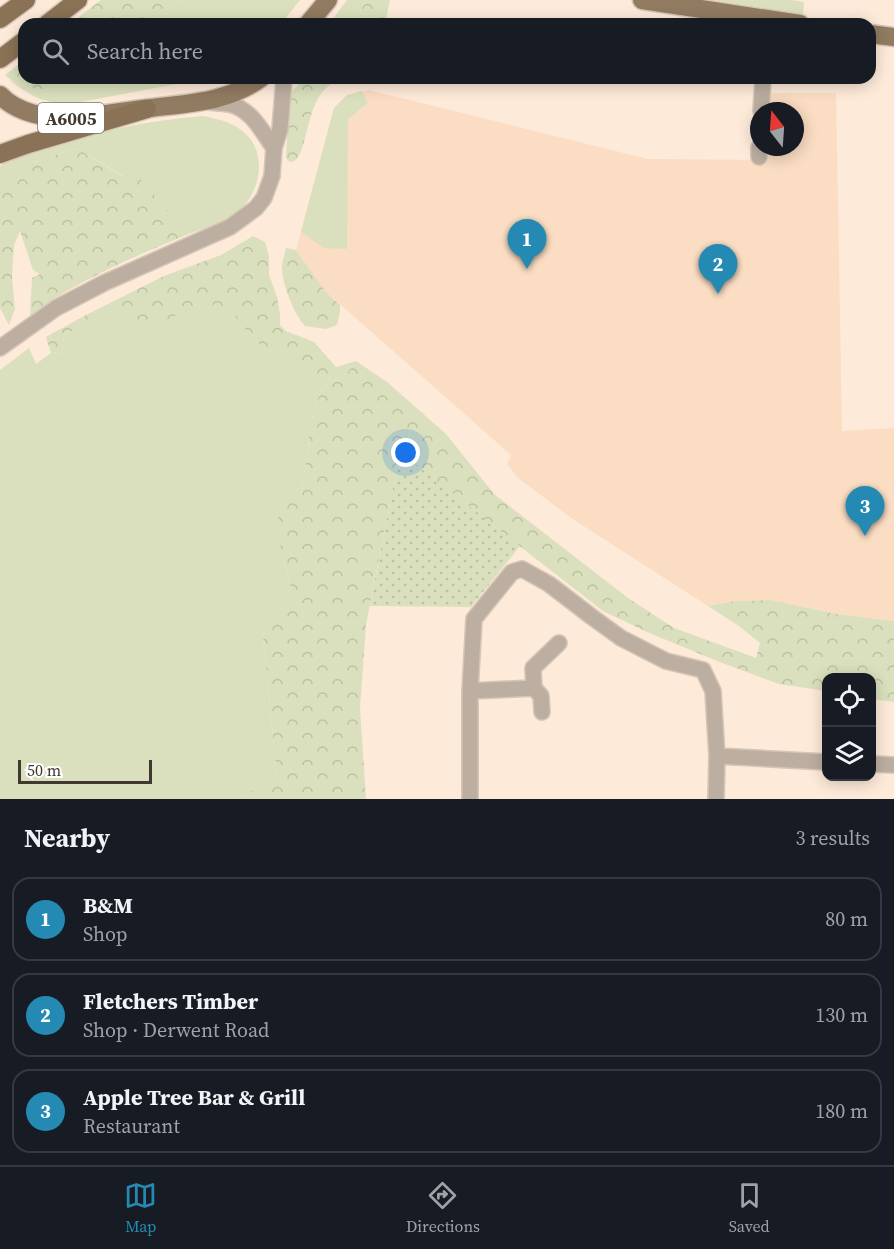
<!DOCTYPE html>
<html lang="en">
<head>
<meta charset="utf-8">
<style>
  :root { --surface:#171b24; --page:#20242c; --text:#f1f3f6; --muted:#9ea1a6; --line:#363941; --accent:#258ab3 }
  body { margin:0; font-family:"Source Serif 4",serif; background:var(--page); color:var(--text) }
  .controls { position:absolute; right:18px; bottom:18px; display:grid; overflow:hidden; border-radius:12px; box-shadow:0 3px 15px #0003 }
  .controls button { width:54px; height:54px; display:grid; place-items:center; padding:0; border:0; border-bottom:2px solid var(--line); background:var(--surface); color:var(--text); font:30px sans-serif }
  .compass { position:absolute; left:750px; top:102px; width:54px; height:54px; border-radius:50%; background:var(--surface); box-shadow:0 3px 15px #0003; rotate:343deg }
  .scale { position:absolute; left:18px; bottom:15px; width:134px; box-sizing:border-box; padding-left:6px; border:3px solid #413830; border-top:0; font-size:16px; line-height:21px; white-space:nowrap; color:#413830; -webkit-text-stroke:4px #fff; paint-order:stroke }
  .you { position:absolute; left:406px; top:453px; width:21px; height:21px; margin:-15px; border:4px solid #fff; border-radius:50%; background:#1a73e8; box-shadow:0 0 0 9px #1a73e833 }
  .badge { display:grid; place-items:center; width:39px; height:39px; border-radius:50%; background:var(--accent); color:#fff; font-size:20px; font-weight:700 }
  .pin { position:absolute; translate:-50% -50px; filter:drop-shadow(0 2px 3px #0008) }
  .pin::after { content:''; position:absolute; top:32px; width:21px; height:18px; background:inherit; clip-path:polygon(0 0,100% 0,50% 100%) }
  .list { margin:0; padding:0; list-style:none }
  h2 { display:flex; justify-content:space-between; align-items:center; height:78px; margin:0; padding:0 24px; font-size:26px }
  h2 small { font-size:20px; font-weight:400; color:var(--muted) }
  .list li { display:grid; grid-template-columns:39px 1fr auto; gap:18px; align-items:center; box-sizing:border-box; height:84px; margin:0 12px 12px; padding:0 12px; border:2px solid var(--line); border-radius:18px }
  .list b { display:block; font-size:22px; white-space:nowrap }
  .list p { margin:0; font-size:20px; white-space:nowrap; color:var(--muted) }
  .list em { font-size:20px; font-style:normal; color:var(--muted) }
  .icon { flex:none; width:33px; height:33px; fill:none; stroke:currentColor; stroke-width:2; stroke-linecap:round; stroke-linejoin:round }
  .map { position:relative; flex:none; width:894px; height:799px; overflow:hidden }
  .search { position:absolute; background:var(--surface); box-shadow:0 3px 15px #0003; left:18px; right:18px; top:18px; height:66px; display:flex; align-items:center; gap:15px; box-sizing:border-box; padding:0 21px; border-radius:18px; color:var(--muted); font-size:22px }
  .sheet { height:366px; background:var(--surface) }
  nav { display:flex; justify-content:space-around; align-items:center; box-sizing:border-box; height:84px; border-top:2px solid var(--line); background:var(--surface); font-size:16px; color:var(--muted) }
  nav a { display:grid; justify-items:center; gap:3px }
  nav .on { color:var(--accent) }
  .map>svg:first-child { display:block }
  .built { fill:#faddc2 }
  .grass { fill:#dae0bd }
  .forest { fill:url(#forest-crowns) }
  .park { fill:url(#park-dots) }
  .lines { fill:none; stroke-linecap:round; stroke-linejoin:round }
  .minor-casing { stroke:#d7c6b7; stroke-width:18 }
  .primary-casing { stroke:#d7c6b7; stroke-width:21 }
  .trunk-casing { stroke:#d7c6b7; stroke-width:21 }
  .minor { stroke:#bcafa1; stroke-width:15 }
  .primary { stroke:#917b61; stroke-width:18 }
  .trunk { stroke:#897255; stroke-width:18 }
  .labels { text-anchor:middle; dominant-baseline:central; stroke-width:6; stroke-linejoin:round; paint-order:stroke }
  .shield { fill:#fff; stroke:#7a746e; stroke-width:1.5 }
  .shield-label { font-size:18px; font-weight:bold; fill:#413830 }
</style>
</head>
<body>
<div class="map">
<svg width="894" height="799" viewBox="0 0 894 799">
  <defs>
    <pattern id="forest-crowns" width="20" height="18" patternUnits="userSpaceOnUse" patternTransform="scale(1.5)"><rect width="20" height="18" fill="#dae0bd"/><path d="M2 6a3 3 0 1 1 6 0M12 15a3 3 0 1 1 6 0" fill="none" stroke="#bcc1a3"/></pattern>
    <pattern id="park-dots" width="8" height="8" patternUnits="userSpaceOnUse" patternTransform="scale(1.5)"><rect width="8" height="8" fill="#dae0bd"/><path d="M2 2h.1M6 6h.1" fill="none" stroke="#bcc1a3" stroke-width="1.8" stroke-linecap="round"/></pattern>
  </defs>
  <rect width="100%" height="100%" fill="#fdead9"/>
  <!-- built -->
  <path class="built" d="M369,90L648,159L766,160L767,147H795V111H769L770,93H836L842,431L894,428V621L836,614L771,600L735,601L708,606L571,518L517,477L507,464L511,455L325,291L296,250L334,108L347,95Z"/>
  <!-- grass -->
  <path class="grass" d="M179,0H300L281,24H156Z
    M347,0H366L358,18L354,24H329Z
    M713,0H791L804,2L803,14Z
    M74,78H209L75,103C48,106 30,96 9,80L25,86L64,79L72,80Z
    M362,91L368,103L348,119L347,249L324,248L301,232L334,108L347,95Z
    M203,116C216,119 230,121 241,130C268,149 262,191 239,211C227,222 204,228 189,234L181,226L123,176L77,148L42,159L23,166L15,190L11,185L0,183V166C13,159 26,155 39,151C91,133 147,120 203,116Z
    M202,301L235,312L239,325L254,336L261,347L294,359L314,381H328L336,367L356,361L347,373L321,390L310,425L308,451L301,495L281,549L291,588L263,636L277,777L238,799H0V370L29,348L36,364L51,353L62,352L64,335L113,310L127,326L190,307Z"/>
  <!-- forest -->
  <path class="forest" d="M101,0H179L156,24H70Z
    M366,0H390L385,24H354L358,18Z
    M24,60V78H74L73,80H64C62,82 60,84 57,86C44,94 14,85 5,75Z
    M306,78H346C315,84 311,116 304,142C301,150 300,157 293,162L288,161L286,157L289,104L292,91Z
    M77,148L122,176L134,172L189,234C147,251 105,269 65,292C53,299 42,308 30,316L32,278L40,274L33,270L20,231L14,245L12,277L15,309L9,325L0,308V183L11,185L15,189L23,166L42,159Z
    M253,236L265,242L269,257V275L277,297L280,314V325L286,331L314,342L336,367L328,381H314L294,359L261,347L254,336L239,325L234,312L202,301C191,306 182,313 171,318C158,325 142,325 127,326L113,310L64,335L62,352L51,353L46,337L86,315L164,276L221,255Z
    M286,248L296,250L325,291L340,305V312L337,325L326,329L305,326C294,314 282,284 282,267C282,261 285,254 286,248Z
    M356,361L387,382L446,434L495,495L628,598L674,628L756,658L760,643L739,626L708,606L735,601L771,600L836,614L894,621V702L872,699V678H826V691L779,684L717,661L647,632L603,611L400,453L366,625L360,708L366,799H238L277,777L263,636L291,588L281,549L277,503L301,495L308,451L310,425L321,390L347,373Z"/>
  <!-- park -->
  <path class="park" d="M400,452L520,546L471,607L370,606Z"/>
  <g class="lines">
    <!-- minor casing -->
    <g class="minor-casing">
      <path id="minor" d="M210,102C216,103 223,103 229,104C252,109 262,132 274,148
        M761,111L763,78
        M759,157V147
        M0,348L56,308L104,283L230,227L256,208L264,198L272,176L274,148L280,129L284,78
        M534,688L533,668L559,643
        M470,691L534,688L541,696L542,712
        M717,756L826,762
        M872,764L894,765
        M470,799V691L474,619L512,572L522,569L549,584L592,617L621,638L666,661L703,670L713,691L717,756L716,799"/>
    </g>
    <!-- primary casing -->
    <g class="primary-casing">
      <path id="primary" d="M642,0L800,24
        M308,24L328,0
        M870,34L894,37
        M0,95C19,115 47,117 73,119C99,115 125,111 151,108C191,103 228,102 261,78"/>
    </g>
    <!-- trunk casing -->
    <g class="trunk-casing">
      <path id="trunk" d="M0,19L26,0
        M47,24L78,0
        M0,59L24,41
        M0,154L28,144L147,109"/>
    </g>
    <!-- minor -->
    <use href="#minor" class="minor"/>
    <!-- primary -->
    <use href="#primary" class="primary"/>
    <!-- trunk -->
    <use href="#trunk" class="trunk"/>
  </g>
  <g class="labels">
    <!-- shield labels -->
    <rect class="shield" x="38" y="103" width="66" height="30" rx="4.5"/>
    <g class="shield-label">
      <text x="71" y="118">A6005</text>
    </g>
  </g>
</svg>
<div class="controls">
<button><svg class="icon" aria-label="locate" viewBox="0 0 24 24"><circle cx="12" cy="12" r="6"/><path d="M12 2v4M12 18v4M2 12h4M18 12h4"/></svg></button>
<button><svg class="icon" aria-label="layers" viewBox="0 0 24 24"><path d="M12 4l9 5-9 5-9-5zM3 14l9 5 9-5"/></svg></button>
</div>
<svg class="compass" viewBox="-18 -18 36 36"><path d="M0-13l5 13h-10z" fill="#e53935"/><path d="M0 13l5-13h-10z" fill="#9ea1a6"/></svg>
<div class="scale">50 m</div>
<div class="you"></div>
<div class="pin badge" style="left:527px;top:269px">1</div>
<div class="pin badge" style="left:718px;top:294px">2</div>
<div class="pin badge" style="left:865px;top:536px">3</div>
<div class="search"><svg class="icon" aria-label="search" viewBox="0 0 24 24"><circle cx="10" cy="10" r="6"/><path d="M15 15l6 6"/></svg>Search here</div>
</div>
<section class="sheet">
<h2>Nearby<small>3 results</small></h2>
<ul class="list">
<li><span class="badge">1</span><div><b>B&amp;M</b><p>Shop</p></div><em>80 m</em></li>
<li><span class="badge">2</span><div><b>Fletchers Timber</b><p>Shop · Derwent Road</p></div><em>130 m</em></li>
<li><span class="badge">3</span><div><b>Apple Tree Bar &amp; Grill</b><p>Restaurant</p></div><em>180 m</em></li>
</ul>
</section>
<nav>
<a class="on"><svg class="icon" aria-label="map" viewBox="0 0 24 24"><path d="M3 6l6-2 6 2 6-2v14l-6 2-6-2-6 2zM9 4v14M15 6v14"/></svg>Map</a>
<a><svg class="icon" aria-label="directions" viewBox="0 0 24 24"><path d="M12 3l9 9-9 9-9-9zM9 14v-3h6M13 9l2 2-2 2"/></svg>Directions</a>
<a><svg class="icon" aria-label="saved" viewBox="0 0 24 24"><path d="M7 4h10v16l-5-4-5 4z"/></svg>Saved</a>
</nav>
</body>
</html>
